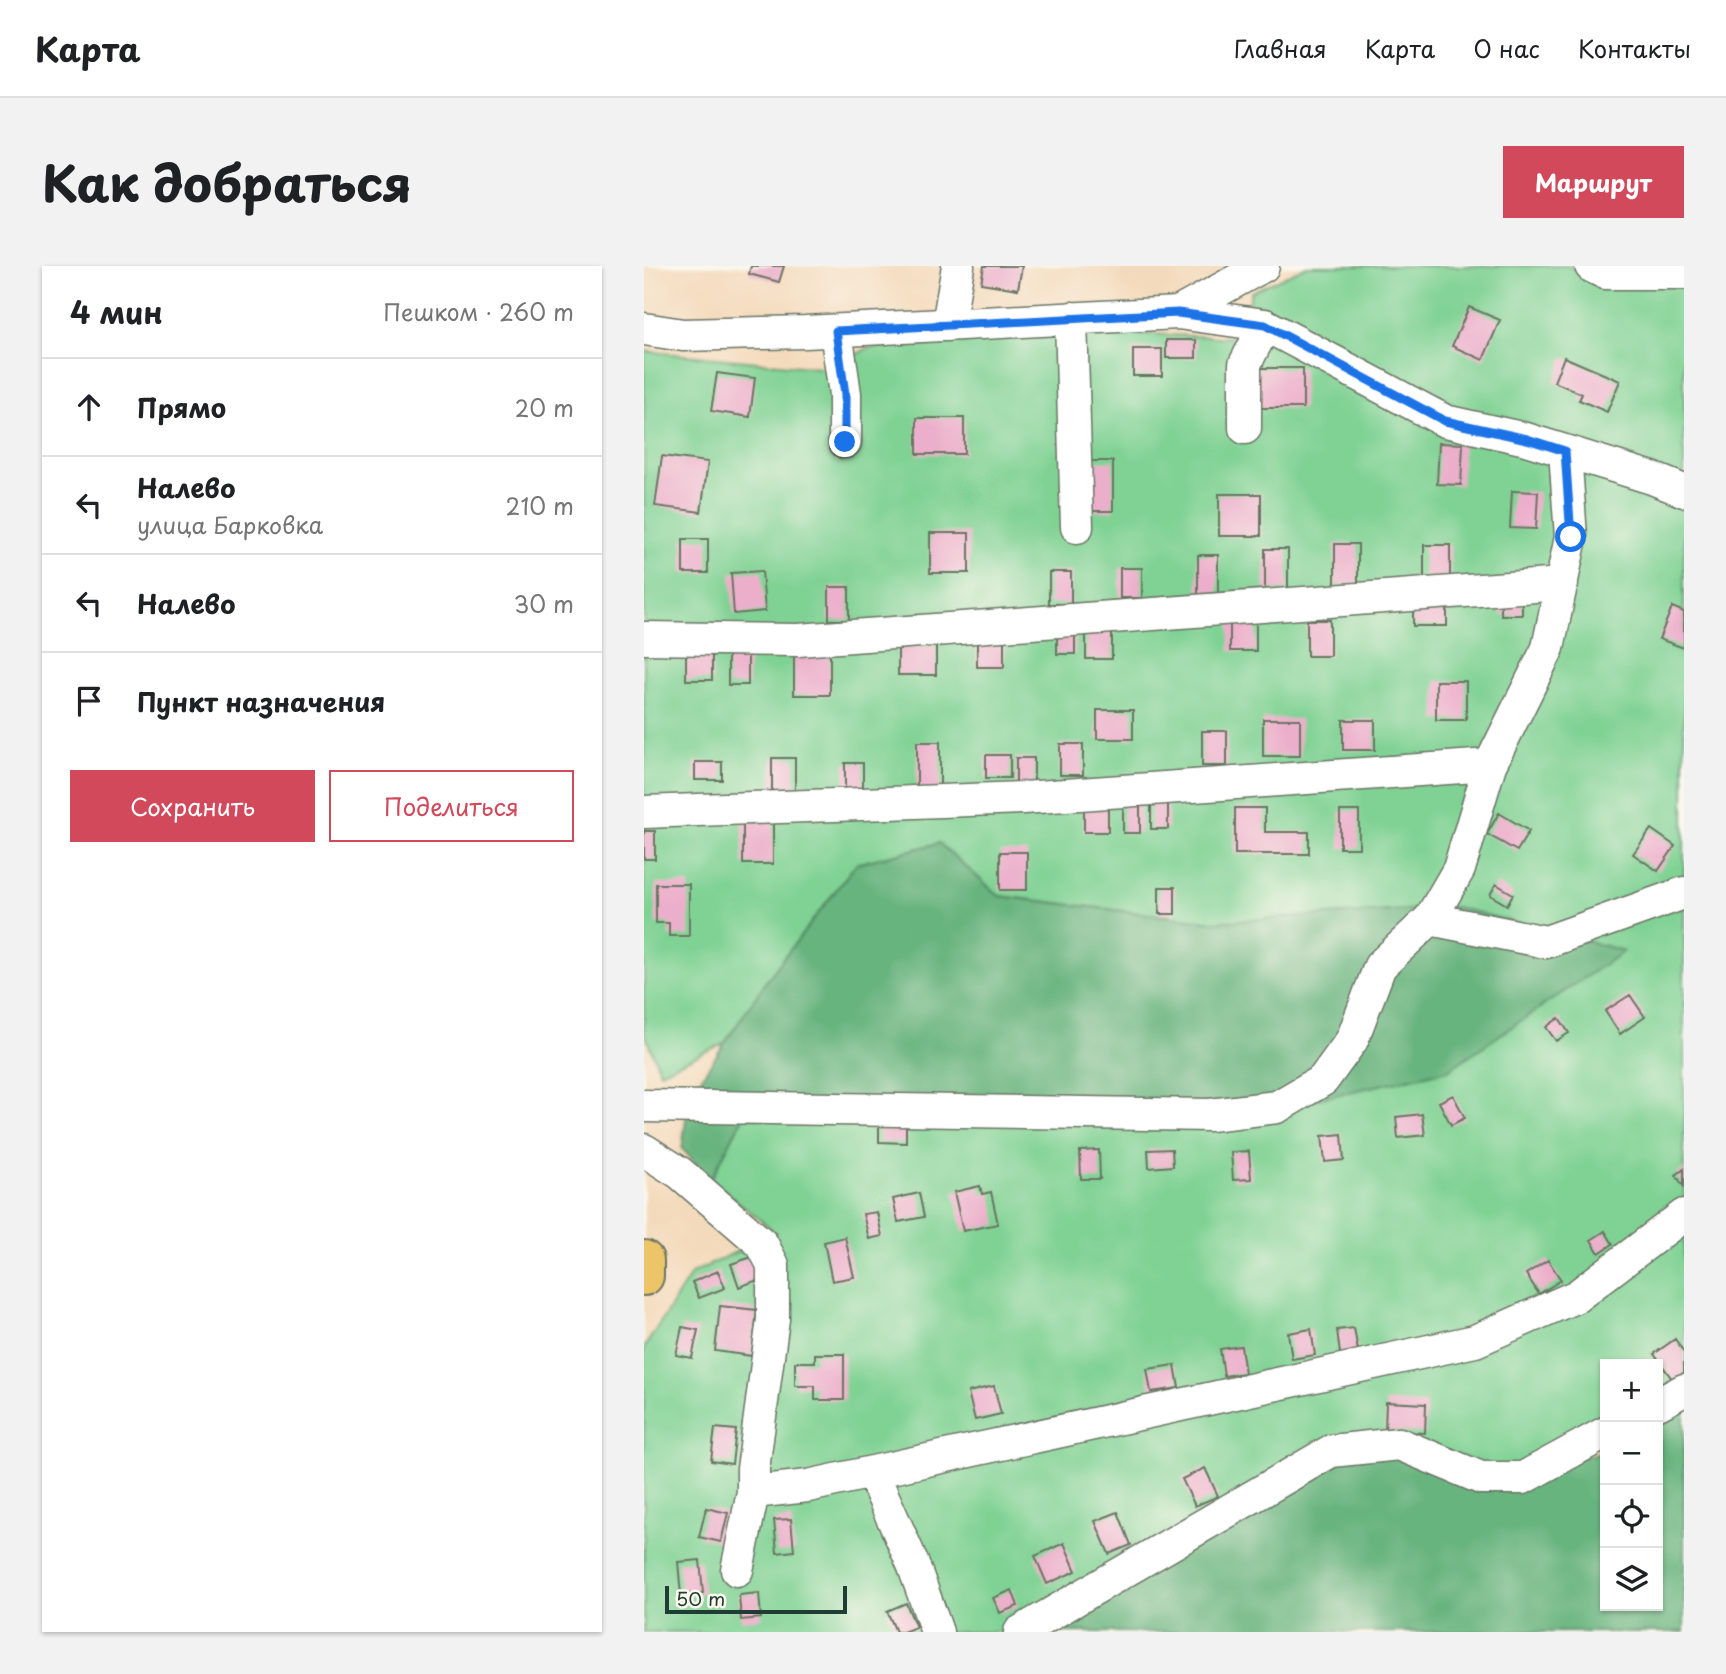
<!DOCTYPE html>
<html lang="ru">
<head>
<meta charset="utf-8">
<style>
  :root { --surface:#fff; --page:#f2f2f2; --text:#202124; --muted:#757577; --line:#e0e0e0; --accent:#d1495b }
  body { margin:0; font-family:"Playpen Sans",sans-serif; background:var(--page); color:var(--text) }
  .controls { position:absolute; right:21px; bottom:21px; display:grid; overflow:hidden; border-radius:0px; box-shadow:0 2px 5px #0004 }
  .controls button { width:63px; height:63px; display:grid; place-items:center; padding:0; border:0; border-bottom:2px solid var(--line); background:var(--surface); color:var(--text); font:35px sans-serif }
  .scale { position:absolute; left:21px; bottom:18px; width:182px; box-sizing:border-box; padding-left:7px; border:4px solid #1f3d34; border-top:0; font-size:19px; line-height:24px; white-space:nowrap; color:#1f3d34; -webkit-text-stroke:5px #fbf7ec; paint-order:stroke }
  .stop { position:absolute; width:21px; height:21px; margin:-16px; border:5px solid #1a73e8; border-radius:50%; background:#fff }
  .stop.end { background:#1a73e8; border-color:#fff; box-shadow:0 2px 7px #0008 }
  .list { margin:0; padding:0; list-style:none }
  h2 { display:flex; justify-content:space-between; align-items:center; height:91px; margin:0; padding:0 28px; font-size:30px }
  h2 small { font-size:23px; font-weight:400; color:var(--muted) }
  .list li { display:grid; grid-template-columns:46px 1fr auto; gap:21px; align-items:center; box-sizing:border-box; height:98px; padding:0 28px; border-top:2px solid var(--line) }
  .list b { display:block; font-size:26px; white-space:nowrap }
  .list p { margin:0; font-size:23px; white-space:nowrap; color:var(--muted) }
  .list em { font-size:23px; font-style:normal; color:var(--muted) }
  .actions { display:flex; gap:14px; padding:21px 28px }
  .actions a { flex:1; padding:16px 0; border:2px solid var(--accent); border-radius:0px; text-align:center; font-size:24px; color:var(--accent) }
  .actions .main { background:var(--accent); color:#fff }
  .icon { flex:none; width:38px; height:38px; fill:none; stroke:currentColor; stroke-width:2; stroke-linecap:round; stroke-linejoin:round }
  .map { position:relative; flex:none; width:1040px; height:1366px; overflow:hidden; border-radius:0px }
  header { display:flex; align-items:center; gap:42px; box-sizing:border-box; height:98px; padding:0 35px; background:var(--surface); border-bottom:2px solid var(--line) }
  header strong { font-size:33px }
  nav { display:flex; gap:38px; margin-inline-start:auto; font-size:24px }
  .intro { display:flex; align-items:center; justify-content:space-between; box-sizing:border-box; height:168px; padding:0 42px }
  h1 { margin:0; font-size:49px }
  .button { padding:18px 32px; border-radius:0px; background:var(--accent); color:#fff; font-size:24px; font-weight:700 }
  main { display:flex; gap:42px; padding:0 42px }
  aside { flex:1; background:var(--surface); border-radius:0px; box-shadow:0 2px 5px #0004 }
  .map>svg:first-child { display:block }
  .green { fill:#80d294; stroke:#508864; stroke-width:2 }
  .forest { fill:#68b47e; stroke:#447859; stroke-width:2 }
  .building { fill:#ecafcb }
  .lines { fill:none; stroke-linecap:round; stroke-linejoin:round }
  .minor-casing { stroke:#6a7464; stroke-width:35 }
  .major-casing { stroke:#6a7464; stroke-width:42 }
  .minor { stroke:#fff; stroke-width:32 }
  .major { stroke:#edc569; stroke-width:38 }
  .route { stroke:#1a73e8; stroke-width:9 }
</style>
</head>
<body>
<header>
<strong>Карта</strong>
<nav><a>Главная</a><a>Карта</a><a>О нас</a><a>Контакты</a></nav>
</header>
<div class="intro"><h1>Как добраться</h1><a class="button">Маршрут</a></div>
<main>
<aside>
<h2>4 мин<small>Пешком · 260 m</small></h2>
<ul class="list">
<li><svg class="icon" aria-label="ahead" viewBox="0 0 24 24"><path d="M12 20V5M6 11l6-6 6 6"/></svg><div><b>Прямо</b></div><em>20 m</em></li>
<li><svg class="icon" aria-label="left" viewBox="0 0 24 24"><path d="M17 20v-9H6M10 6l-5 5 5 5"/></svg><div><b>Налево</b><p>улица Барковка</p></div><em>210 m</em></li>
<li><svg class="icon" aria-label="left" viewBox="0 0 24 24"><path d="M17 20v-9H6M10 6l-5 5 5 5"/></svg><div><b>Налево</b></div><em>30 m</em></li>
<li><svg class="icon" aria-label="arrive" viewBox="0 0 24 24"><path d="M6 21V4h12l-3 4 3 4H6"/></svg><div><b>Пункт назначения</b></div></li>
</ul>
<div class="actions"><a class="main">Сохранить</a><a>Поделиться</a></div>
</aside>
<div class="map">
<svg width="1040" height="1366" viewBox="0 0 1040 1366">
  <rect width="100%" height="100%" fill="#fbf7ec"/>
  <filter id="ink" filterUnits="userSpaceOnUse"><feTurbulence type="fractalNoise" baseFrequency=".0143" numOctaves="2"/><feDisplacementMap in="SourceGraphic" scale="14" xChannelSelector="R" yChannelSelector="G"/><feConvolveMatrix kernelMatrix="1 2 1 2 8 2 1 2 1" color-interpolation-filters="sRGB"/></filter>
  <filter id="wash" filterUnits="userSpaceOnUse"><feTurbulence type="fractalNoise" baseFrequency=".00686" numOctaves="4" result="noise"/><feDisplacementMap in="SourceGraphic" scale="28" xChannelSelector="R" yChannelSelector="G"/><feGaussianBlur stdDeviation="1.57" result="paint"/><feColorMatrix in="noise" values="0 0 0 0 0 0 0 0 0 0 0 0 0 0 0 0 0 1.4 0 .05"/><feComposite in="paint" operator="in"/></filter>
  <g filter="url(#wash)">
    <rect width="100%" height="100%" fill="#f4dabc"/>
    <!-- green -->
    <path class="green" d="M663,0H924L961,15L1040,13V1113L1014,1127V1098H961V1157L880,1202L361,1366H0V1082L48,1007L132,967L67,913L99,851L812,641L570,656L355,630L295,577L212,598L123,714L83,776L16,806L0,765V85L186,103L224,82L452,66L598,72L607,26Z"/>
    <!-- forest -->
    <path class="forest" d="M295,577L355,630L570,656L812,641L980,685L804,804L664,835L99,851L67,913L38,883L45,830L123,714L212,598Z
      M1040,1138V1366H411L710,1176L834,1216L961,1185V1340H1014V1155Z"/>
    <g id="blocks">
      <!-- building -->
      <path class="building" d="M107,0H140L135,16L105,8Z
        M340,0H378L374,23L337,17Z
        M825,41L856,54L839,94L808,80Z
        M522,74H552V92H522Z
        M489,83H518V110H489Z
        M920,91L976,115L963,146L935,134L938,128L910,116Z
        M610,102H659V142H610Z
        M73,107L111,112L106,151L67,145Z
        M273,152H320V188H273Z
        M795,177L819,178L817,219L793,218Z
        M18,190L64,196L57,246L11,240Z
        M443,195H469V245H443Z
        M868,225L894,226L892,263L866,262Z
        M575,228H617V270H575Z
        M286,267H325V307H286Z
        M39,273H64V307H39Z
        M691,278H714V319H691Z
        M780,279H806V312H780Z
        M621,283H644V324H621Z
        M554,289H574V328H554Z
        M476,302H498V332H476Z
        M118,305L121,345L90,348L87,307Z
        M405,306H427V338H405Z
        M185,321H205V354H185Z
        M857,329H878V349H857Z
        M769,335H803V360H769Z
        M1028,341L1040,346V382L1015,373Z
        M586,349H612V385H586Z
        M663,354H686V390H663Z
        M413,363H431V388H413Z
        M442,363H468V393H442Z
        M333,372H360V401H333Z
        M254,380H292V409H254Z
        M42,381H68V414H42Z
        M150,383H186V429H150Z
        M84,388H104V419H84Z
        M792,415H822V454H792Z
        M453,444H489V473H453Z
        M619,453H656V490H619Z
        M699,454H731V484H699Z
        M558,465H583V500H558Z
        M273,476H296V523H273Z
        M416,478H439V509H416Z
        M342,489H366V512H342Z
        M128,492H151V528H128Z
        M372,492H390V519H372Z
        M51,496H78V514H51Z
        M201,497H219V527H201Z
        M479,535H496V567H479Z
        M507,535H524V563H507Z
        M440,539H464V566H440Z
        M591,542H621V566H665V588H591Z
        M696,545H715V582H696Z
        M855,547L885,565L873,585L843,568Z
        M99,555H129V598H99Z
        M1007,563L1031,580L1014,605L989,588Z
        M0,565H11V593H0Z
        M356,586H383V624H356Z
        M12,618H45V670H25V657H12Z
        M852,618L869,628L863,639L846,629Z
        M515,621H531V648H515Z
        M986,729L1001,751L976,768L961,745Z
        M915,752L925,767L912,775L902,761Z
        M809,829L821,852L807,859L795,836Z
        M778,848L781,869L754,872L752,851Z
        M235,857H262V877L235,876Z
        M698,868L700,894L681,896L678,870Z
        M528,883L529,900L505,902L504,884Z
        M455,884L456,913H437L436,885Z
        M605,885L607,913L589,914L587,886Z
        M1040,903V921L1032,909Z
        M336,920L338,928L347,926L354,958L319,965L310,926Z
        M275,927L280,951L254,956L249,933Z
        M233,946L238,970L225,973L219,948Z
        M961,965L969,978L955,987L947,974Z
        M201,971L210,1011L188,1015L180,976Z
        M114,989L122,1011L95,1021L87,998Z
        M904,994L917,1014L895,1028L882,1008Z
        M74,1005L81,1022L55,1032L48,1016Z
        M76,1040L113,1044L108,1090L71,1085Z
        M38,1061L54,1064L48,1092L32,1089Z
        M710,1062L714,1085L696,1088L693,1064Z
        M667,1063L671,1089L648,1093L644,1067Z
        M1031,1073L1040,1086V1110L1031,1117L1010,1088Z
        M597,1080L601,1107L580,1110L576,1083Z
        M171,1088H200V1134H171V1120H151V1096H171Z
        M531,1099L535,1122L507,1126L503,1103Z
        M350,1120L357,1148L331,1154L324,1126Z
        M742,1136L782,1138L781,1167L741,1165Z
        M71,1162L92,1164L88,1198L67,1195Z
        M561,1202L574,1230L551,1240L538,1213Z
        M62,1242L84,1247L77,1276L55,1271Z
        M474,1246L487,1279L465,1288L451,1255Z
        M147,1253L150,1285L133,1287L130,1254Z
        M420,1277L432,1305L403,1318L391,1290Z
        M56,1294L59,1327L37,1329L34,1296Z
        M368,1324L374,1340L356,1347L349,1332Z
        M115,1327L117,1352L97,1354L95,1329Z
        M262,1337L272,1361L259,1366H252L243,1345Z"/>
    </g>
  </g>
  <g filter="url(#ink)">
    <use href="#blocks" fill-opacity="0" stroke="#6a7464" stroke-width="2"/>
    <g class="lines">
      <!-- minor casing -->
      <g class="minor-casing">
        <path id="minor" d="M947,0L961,7H1040
          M534,47L619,0
          M427,52L433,261
          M304,59L314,0
          M0,63L39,69L161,66L534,47L621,59L801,155L882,173L1008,212L1040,225
          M192,65L201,128V176
          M601,162V98L621,59
          M0,372L154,374L918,318
          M0,546L379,532L846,499
          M786,653L902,676L1040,627
          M0,840L566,849L633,841L679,814L708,774L736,700L786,653L815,603L846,499L904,382L927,271L921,185
          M0,884L36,907L118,978L129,999V1053L109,1203V1226L93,1304
          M1014,1138L1040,1124
          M228,1206L269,1298L293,1366
          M109,1226L164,1220L831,1075L933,1030L1040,949
          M376,1366L687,1185L755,1178L837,1212H879L961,1167"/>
      </g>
      <!-- major casing -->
      <g class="major-casing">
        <path id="major" d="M0,994V1010"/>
      </g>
      <!-- minor -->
      <use href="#minor" class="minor"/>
      <!-- major -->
      <use href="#major" class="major"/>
    </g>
  </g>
  <g class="lines" filter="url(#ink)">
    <!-- route -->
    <path class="route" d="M201,176V128L192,65L534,47L621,59L801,155L883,173L921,185L927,271"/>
  </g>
</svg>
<div class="controls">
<button>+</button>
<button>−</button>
<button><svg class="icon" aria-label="locate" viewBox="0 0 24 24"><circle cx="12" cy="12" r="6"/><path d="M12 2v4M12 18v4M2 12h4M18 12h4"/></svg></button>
<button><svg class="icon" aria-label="layers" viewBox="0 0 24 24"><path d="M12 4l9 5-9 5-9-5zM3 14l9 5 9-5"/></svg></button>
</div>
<div class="scale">50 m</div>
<div class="stop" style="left:927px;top:271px"></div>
<div class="stop end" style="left:201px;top:176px"></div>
</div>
</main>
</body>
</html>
